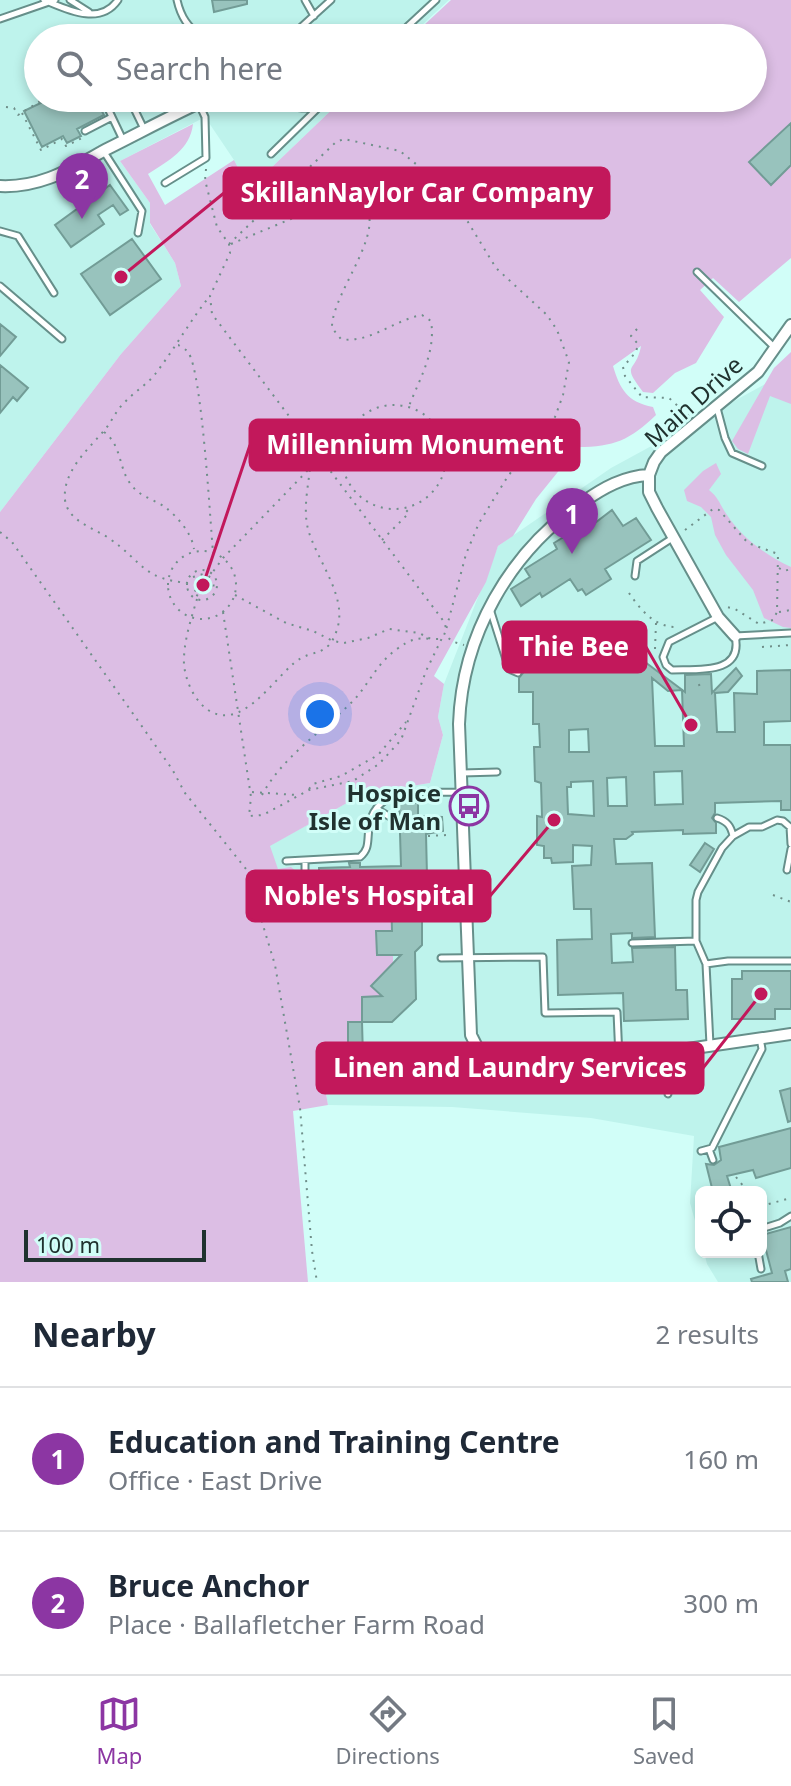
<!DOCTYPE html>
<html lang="en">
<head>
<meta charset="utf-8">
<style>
  :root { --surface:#fff; --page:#f6f6f7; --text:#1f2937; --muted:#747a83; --line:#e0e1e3; --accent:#8c36a3 }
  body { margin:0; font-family:"Noto Sans",sans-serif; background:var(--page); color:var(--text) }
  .controls { position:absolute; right:24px; bottom:24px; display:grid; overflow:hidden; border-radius:12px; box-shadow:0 4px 12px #0003 }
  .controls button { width:72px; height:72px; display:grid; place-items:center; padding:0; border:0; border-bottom:2px solid var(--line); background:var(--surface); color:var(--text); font:40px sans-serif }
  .scale { position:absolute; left:24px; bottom:20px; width:182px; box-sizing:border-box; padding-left:8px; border:4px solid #20322f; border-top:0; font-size:22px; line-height:28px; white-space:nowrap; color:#20322f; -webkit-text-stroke:6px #d1fef8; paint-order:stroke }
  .you { position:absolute; left:320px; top:714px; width:28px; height:28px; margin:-20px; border:6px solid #fff; border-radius:50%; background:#1a73e8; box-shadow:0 0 0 12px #1a73e833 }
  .badge { display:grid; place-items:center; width:52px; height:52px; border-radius:50%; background:var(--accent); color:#fff; font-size:26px; font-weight:700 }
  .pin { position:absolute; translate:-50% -66px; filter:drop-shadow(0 2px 4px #0008) }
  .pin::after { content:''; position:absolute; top:42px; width:28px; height:24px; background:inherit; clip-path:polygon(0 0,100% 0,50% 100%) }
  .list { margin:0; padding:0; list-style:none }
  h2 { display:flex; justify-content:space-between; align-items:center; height:104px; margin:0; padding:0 32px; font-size:34px }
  h2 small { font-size:26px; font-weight:400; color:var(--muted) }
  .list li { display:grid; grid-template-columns:52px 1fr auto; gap:24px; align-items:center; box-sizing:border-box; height:144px; padding:0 32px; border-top:2px solid var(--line) }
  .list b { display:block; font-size:30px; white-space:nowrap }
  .list p { margin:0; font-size:26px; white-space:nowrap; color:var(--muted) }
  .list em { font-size:26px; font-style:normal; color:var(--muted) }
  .icon { flex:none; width:44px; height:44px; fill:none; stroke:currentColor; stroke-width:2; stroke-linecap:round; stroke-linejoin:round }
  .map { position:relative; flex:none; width:791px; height:1282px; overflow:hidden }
  .search { position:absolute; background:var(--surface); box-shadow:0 4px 12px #0003; left:24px; right:24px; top:24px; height:88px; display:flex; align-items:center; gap:20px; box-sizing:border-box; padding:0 28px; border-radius:44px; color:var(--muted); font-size:30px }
  .sheet { height:392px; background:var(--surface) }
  nav { display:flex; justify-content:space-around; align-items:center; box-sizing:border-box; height:112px; border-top:2px solid var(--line); background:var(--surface); font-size:22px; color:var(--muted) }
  nav a { display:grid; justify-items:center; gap:4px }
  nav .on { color:var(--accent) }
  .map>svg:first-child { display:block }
  .built { fill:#bef3ec }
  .green { fill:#dcbee4 }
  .building { fill:#98c3bd; stroke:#729c96; stroke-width:2; fill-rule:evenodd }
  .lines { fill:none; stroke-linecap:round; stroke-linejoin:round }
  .service-casing { stroke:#668f8a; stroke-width:9 }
  .minor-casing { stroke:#668f8a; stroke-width:14 }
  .path { stroke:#708f8a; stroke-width:2; stroke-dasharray:2 6; stroke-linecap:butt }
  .service { stroke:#fff; stroke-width:5 }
  .minor { stroke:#fff; stroke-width:10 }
  .labels { text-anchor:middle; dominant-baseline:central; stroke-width:6; stroke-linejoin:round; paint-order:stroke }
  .street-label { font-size:24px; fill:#20322f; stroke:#d1fef8 }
  .poi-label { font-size:24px; font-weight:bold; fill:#20322f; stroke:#d1fef8; text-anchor:end }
  .leader { fill:none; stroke:#c2185b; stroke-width:3 }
  .callout-dot { fill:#c2185b; stroke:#d1fef8; stroke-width:3 }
  .callout { fill:#c2185b; stroke:#c2185b; stroke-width:3 }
  .callout-label { font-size:26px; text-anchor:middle; font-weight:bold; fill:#fff }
</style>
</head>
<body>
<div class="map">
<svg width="791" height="1282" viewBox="0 0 791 1282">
  <rect width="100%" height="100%" fill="#d1fef8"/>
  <!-- built -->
  <path class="built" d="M0,0H449L408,38H38V98H344L249,189L234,160L205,117L120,161L150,203V224L175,263L181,286L121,354L0,512Z
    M791,370V1282H718L707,1264L704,1252H761V1192H701V1242L690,1203L694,1136L591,1118L452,1107L328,1105L307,979L285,889L269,846L363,794L430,783L443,735L438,717L444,684L498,546L611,468Z"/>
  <!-- green -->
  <path class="green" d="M451,0H791V258L739,302L713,278L700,290L724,317L696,363L675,373L653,393L643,392C620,362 636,374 641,346L613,366C620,389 627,402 653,407L656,415C630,440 614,447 578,447L536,499L513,536L498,546L486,582L434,676L444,684L438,717L443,735L430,783L363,794L270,846L278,869L291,867L297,872L300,895L391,892L392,931H377L393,955V984L372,986L382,996L362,997V1022L348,1023V1057L320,1059L328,1105L293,1111L308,1282H0V512L121,354L181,286L175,263L150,223V203L120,161L193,124C190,150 169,160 148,174L165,205L234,160L249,189L344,98H753V38H410Z
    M791,352V404L770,396L748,454L738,449L732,441L774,368Z
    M716,463L721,474L709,490C719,498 720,505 727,515C742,538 767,556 791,567V628L783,627L764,618L753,590L726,555L715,535L711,517L701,507L687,501L684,490L703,471Z"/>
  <!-- building -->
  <path class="building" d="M212,0H247V4L214,12Z
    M51,98H95L104,115L77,129L81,136L67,143L63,136L42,147L24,111Z
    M791,123V165L771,185L749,162Z
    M110,185L128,210L120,215L113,205L98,215L104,224L71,247L55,225Z
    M132,239L161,279L110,315L81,274Z
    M0,324L16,337L0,356Z
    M0,365L28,388L17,401L13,397L0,413Z
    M612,510L623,526L636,518L651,540L605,569L611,579L586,595L582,589L578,591L570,579L542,597L540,593L521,606L511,589L530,577L525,569L557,549L554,543L575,530L578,536Z
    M554,626L555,631H561L562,635H578V626L606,627V635H635V646H640L639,659L643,660L644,664L645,662L685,692V675L711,674L712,693L736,668L742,676L728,692L715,693L717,732H735L734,693L757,694V671L791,670V721L764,722V745H791V810H781V801L715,803V813L712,818L716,823V833L683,834V830L632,832L633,834L626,839H614L616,864L652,863L655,937L632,938V933L611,934L612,963L633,962L632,948L675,947L676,990H687L688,1019L624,1021L623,993L558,995L557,940L592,939L591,909H574L572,866L591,865L592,846L573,845V862L552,863L551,858H544V846L537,845V816L542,817L541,783L535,781L534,747H540L539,724H533V692H519V678L523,673L518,667V627ZM652,678L668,691L682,690L684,746H655ZM588,729L589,752H569V730ZM682,771L683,804L655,805L654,772ZM626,777L627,806H608L607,778ZM593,781L594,816L568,814L567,787H571V782Z
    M412,799V803H418V816L442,817L443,831L426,834L427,876H443V887L422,888V945L415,952L416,999L392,1022H362V997L382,996L371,986L401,955H377L376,931H392L391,892L319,894V868L350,867L349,863H360V867L401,866L399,801Z
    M705,843L714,849L700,872L690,865Z
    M742,971H791V1009H775V1019H732V979H742Z
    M348,1022H362L363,1057H348Z
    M791,1088V1121L788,1122L780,1091Z
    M791,1128V1168L756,1178L753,1170L727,1176L732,1192H713L706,1164L714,1165L721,1160L719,1147Z
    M791,1227V1269L785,1271L788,1282H752L751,1279L772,1273L762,1235Z"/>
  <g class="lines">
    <!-- service casing -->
    <g class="service-casing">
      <path id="service" d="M44,0C68,10 100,26 118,0
        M70,0L89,12
        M177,0C181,18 188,26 201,38
        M305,0L314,16
        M0,19L55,0
        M136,38L146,33
        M289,38L331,0
        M395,38L436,0
        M103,98L123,140
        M129,98L144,129
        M225,98L302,108L314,107L329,98
        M133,106L148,98
        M85,131L112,117
        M104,152L142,211L138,233
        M271,154L319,107
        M165,183L206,158L205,117L199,104
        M0,231L18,236L54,293
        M697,272L774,347
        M0,286L62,339
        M717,408L725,438L732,453L762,466
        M635,576L637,561L674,537
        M491,612L509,669L518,673
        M718,617L669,642L663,657L666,665L672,670C697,669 744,675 735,636L791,633
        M462,773L497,772
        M377,809L395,820
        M717,818C727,821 731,826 733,836
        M286,861L360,857C370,849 367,840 369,828C374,783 428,794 460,792
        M787,870L791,849
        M305,886V860
        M632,943L696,941
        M441,958L543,957L545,1013L617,1012L619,1058
        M706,964L728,961H791
        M710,1045L706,964L696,941V900L698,892L722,848L733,836L749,827H762L777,820L783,821L790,827L791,844
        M668,1094L669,1052
        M709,1149L713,1160
        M701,1151L712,1148L762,1049L760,1038
        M761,1229L780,1223L791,1216
        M758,1252L761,1269"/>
    </g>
    <!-- minor casing -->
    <g class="minor-casing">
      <path id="minor" d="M0,186C43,188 73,167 109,148C143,131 176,113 210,98
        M649,475C624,476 603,488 583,502C509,552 462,636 459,724L471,1035L480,1053L490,1060L512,1063L619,1059L791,1034
        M735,636L718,617L657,508L649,492V475L654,462L661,452L758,372L791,325"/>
    </g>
    <!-- path -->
    <path class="path" d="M6,107L14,108L18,115L39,102L41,98
      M22,113L41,150L62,139L66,146L82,138
      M206,169L205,180L217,227L229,244L230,253L210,296L212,314L445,623L446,630L444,635L454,642L464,645
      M229,244L336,142L344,139L400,151L433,178L457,204L496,268L547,315L557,330L569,362L563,395L555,417L508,476L479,523L466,554L446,630
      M231,244L334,201L359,199C394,225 331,292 332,328L341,339C369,344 394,320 422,315L431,321C436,352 420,378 409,406
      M637,329L631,336L638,344L636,352L623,367L625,376L642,397L669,398L689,416
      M178,345C179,345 188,351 188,352C202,371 210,520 213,552
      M342 457a52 52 0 1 1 104 0a52 52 0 1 1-104 0Z
      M104,432C123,446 118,471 133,487C141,497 156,500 166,508C178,517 192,534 194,549
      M685,530L713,509L719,510L748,543L778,554L777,612L773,620L759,624L735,609L727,607
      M0,532L12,542L172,769L185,793L246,869L275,965L300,1108L312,1251L317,1282
      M382,540L409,513L405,509
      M168 585a34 34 0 1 1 68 0a34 34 0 1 1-68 0Z
      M779,568L784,571L791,569
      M187 585a15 15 0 1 1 30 0a15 15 0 1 1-30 0Z
      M193,577L203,574L202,577
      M195 585a7 7 0 1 1 14 0a7 7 0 1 1-14 0Z
      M188,583C142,579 143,562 110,539C95,528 68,522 65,500C62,470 91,447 107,427C113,419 117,409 125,402C135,391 148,384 156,373C175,348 190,321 209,297
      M204,584L223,558L310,468C319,462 330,453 341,456L386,445L442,439
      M209,588L213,590L214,581
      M196,590L193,593L200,597
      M629,593C640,609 654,627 676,627
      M235,595L286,623L313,631L333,641L344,643L368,638L389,629L419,633L431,639H439L443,636
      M197,599C191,619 183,643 184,665C187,692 208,726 239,712C260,702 277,678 294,663C313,647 329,660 338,626C346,594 316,559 308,529C303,509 308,488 310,468
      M223,612L251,797L249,816L263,815L309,790L353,781L379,764L401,740L426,671L443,636
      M779,612L791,610
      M762,647L791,645
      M655,649L656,623
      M699,684L700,689
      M309,789L313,784L341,776L378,755L406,722
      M252,792L297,795
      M262,795C283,756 323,731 353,701C369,684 377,663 397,649C409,640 417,637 431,639L430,642
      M428,836L448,835
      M773,895L791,902
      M736,1177L748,1192
      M761,1206L791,1198"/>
    <!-- service -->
    <use href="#service" class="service"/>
    <!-- minor -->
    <use href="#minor" class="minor"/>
  </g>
  <!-- icons -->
  <defs>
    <g id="bus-ring" transform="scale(2)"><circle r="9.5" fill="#d1fef8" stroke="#8c36a3" stroke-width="1.5"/><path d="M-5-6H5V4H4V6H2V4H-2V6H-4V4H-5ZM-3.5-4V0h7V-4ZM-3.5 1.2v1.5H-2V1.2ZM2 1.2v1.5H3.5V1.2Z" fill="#8c36a3"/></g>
  </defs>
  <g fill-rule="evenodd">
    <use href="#bus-ring" x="469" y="806"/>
  </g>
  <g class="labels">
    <!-- street labels -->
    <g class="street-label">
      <text transform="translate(693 401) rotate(-42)">Main Drive</text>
    </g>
    <!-- poi labels -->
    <g class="poi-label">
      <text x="441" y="792">Hospice<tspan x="441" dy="28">Isle of Man</tspan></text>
    </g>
  </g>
  <!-- callouts -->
  <path class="leader" d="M121 277L224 193M203 585L250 445M691 725L646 647M554 820L490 896M761 994L703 1068"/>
  <g class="callout-dot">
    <circle cx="121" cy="277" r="8"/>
    <circle cx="203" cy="585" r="8"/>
    <circle cx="691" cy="725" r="8"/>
    <circle cx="554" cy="820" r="8"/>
    <circle cx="761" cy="994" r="8"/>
  </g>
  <g class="callout">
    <rect x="224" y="168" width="385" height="50" rx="8"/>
    <rect x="250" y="420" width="329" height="50" rx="8"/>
    <rect x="503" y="622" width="143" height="50" rx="8"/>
    <rect x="247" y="871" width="243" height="50" rx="8"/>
    <rect x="317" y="1043" width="386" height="50" rx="8"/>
  </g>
  <g class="callout-label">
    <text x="417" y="202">SkillanNaylor Car Company</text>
    <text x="415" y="454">Millennium Monument</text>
    <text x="574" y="656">Thie Bee</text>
    <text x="369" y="905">Noble's Hospital</text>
    <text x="510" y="1077">Linen and Laundry Services</text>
  </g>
</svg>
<div class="controls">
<button><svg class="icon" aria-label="locate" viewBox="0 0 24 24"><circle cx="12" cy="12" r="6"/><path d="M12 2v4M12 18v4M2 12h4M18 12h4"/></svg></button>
</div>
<div class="scale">100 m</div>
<div class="you"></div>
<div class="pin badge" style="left:572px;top:554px">1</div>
<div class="pin badge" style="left:82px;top:219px">2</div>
<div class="search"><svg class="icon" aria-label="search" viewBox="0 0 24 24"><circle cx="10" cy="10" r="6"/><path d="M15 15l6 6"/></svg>Search here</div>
</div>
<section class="sheet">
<h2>Nearby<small>2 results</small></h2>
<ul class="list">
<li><span class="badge">1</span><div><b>Education and Training Centre</b><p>Office · East Drive</p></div><em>160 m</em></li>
<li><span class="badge">2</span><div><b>Bruce Anchor</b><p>Place · Ballafletcher Farm Road</p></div><em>300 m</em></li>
</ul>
</section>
<nav>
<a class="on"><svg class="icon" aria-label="map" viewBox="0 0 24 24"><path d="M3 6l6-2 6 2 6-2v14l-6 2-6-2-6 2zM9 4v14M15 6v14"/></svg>Map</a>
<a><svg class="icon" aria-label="directions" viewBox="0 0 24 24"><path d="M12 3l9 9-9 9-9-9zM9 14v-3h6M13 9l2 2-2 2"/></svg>Directions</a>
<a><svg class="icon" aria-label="saved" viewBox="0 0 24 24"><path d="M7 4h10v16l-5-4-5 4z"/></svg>Saved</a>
</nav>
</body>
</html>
